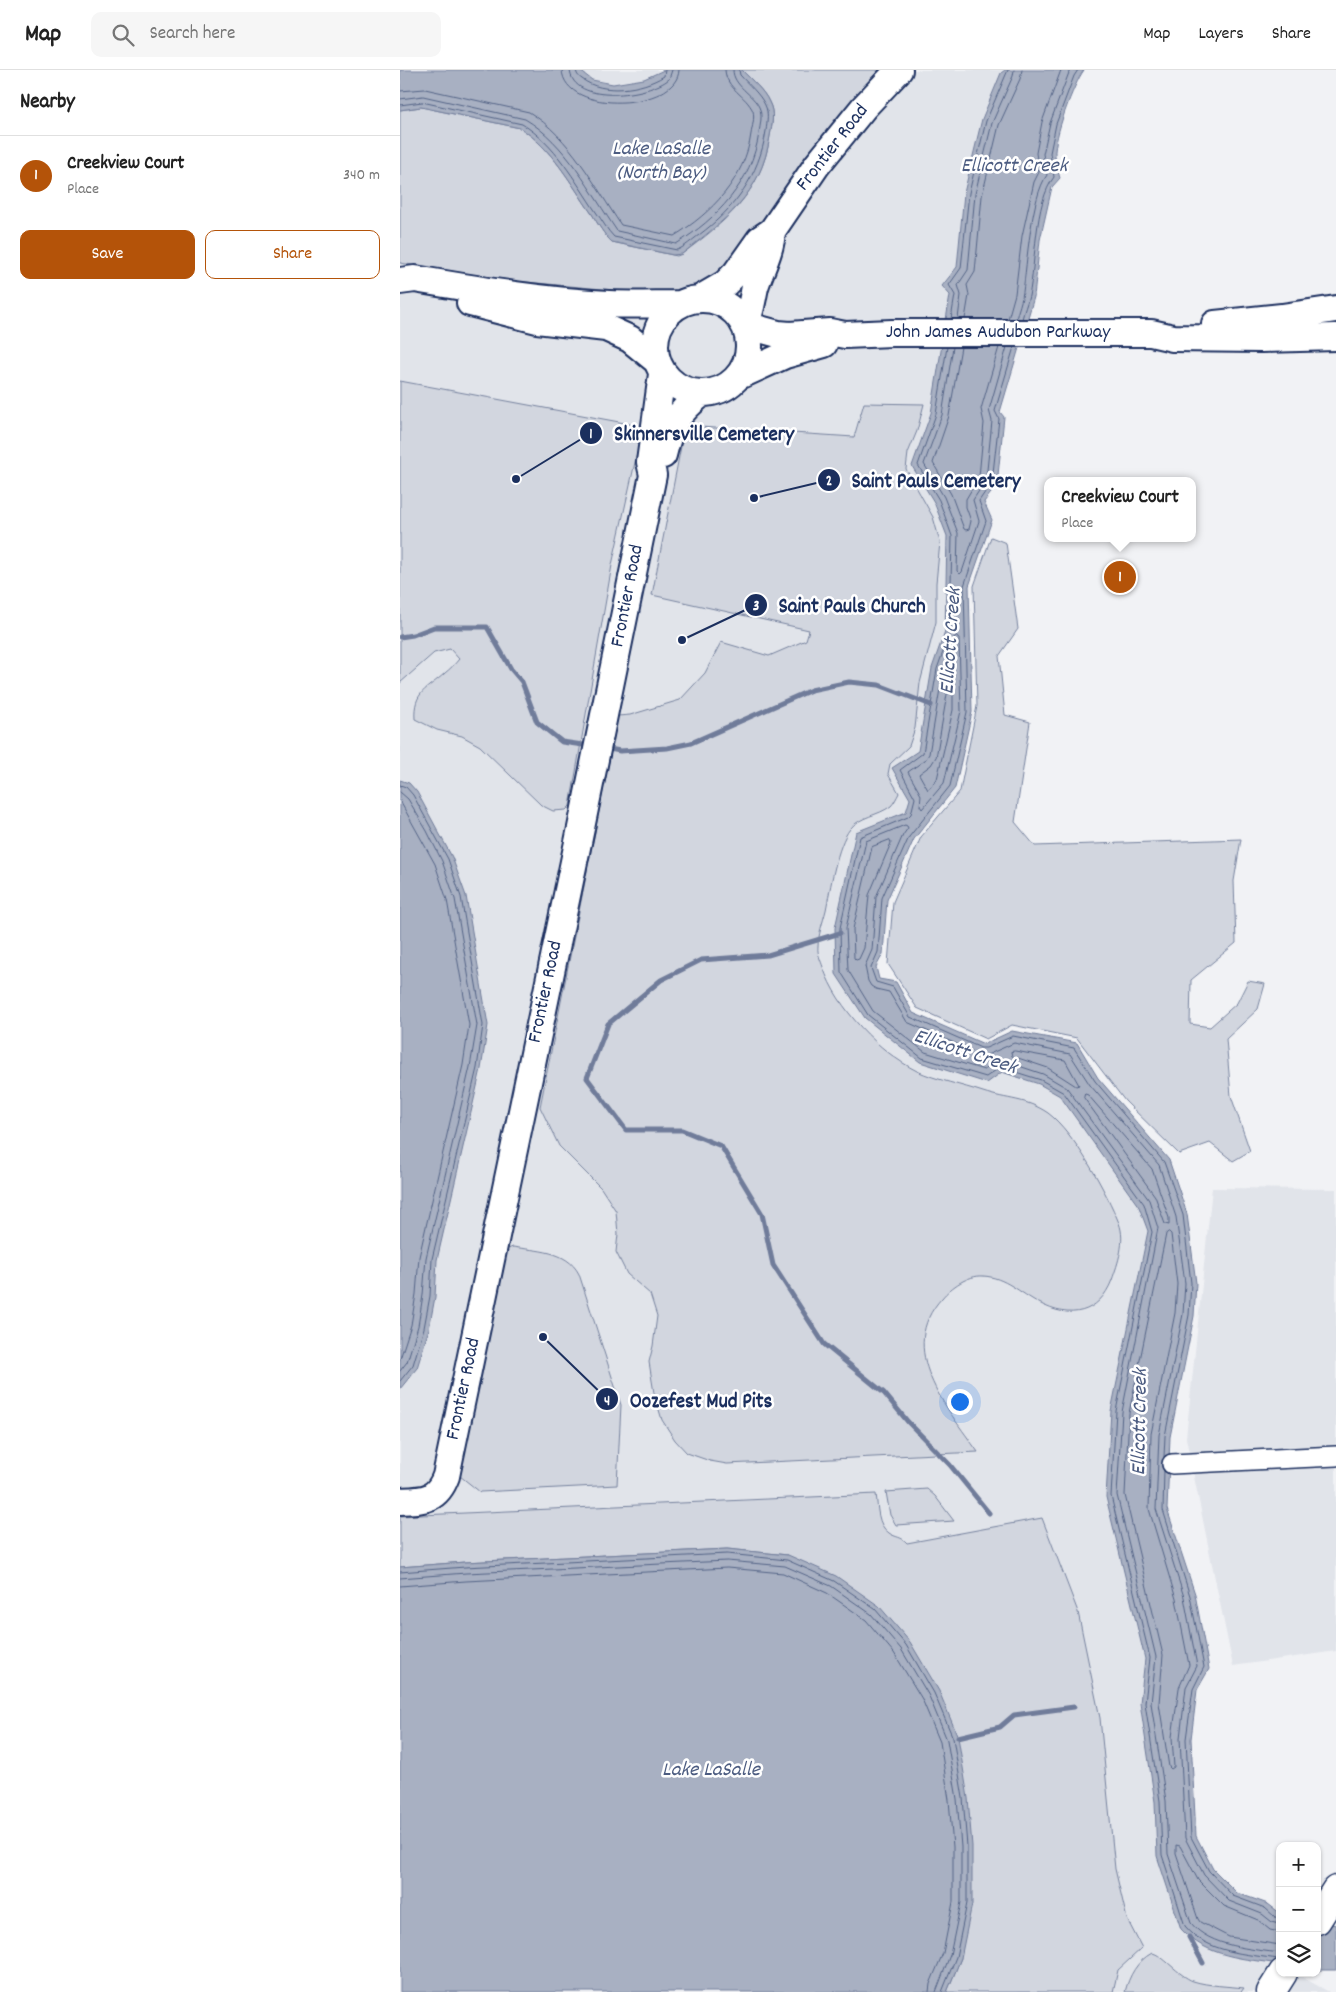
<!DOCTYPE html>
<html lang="en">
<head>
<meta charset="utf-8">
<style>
  :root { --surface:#fff; --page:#f6f6f6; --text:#222; --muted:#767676; --line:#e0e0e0; --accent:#b45309 }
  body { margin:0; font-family:Dekko,sans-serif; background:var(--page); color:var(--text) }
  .controls { position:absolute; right:15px; bottom:15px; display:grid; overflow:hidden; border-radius:10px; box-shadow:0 1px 4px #0004 }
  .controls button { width:45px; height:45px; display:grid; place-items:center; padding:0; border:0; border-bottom:1px solid var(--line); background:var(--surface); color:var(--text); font:25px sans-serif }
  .you { position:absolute; left:559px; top:1331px; width:18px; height:18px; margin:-12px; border:4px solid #fff; border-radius:50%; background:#1a73e8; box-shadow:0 0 0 8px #1a73e833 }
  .badge { display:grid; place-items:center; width:32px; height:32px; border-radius:50%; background:var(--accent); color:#fff; font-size:16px; font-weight:700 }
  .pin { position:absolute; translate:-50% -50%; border:2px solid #fff; box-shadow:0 1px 5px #0006 }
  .popup { position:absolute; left:644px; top:407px; width:152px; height:65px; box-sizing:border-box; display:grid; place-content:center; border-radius:10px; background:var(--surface); filter:drop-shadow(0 1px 4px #0005); font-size:16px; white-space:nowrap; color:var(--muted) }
  .popup b { font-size:19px; color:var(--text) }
  .popup::after { content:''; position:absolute; left:50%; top:100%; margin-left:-10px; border:10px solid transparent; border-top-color:var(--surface) }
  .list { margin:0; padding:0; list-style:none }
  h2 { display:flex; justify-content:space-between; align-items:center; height:65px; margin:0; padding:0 20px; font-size:21px }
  h2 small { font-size:16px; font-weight:400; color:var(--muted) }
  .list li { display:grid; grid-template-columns:32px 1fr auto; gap:15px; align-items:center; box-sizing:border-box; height:80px; padding:0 20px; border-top:1px solid var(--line) }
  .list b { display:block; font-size:19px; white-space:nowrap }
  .list p { margin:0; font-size:16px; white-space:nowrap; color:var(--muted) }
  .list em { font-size:16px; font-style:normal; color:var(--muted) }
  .actions { display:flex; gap:10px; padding:15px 20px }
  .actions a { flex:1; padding:11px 0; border:1px solid var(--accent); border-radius:10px; text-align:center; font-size:18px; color:var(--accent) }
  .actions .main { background:var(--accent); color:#fff }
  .icon { flex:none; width:28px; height:28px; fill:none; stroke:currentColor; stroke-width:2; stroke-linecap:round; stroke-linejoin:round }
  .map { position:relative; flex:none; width:936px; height:1922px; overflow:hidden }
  header { display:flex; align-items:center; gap:30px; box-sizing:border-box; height:70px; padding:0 25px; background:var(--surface); border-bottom:1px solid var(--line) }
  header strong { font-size:24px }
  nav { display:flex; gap:28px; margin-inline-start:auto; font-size:18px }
  .search { width:350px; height:45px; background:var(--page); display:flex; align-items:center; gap:12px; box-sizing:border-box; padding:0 18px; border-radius:10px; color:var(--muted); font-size:19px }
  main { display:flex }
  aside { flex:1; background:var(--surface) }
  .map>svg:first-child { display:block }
  .built { fill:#e1e4ea }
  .green { fill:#d2d6df; stroke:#76829e }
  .water { fill:#a8b0c2; stroke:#707c9a }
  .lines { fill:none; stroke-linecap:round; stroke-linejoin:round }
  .shore { stroke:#536386; stroke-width:1 }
  .stream { stroke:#707c9a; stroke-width:5 }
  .street-casing { stroke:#1b2f5e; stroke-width:22 }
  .secondary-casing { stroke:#1b2f5e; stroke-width:30 }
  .primary-casing { stroke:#1b2f5e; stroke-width:31 }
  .street { stroke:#fff; stroke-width:19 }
  .secondary { stroke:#fff; stroke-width:26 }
  .primary { stroke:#fff; stroke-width:28 }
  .labels { text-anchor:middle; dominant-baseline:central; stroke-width:5; stroke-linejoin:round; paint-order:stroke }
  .street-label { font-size:20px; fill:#1b2f5e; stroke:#fff }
  .water-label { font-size:21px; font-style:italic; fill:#4c5c81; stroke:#fff }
  .leader { fill:none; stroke:#1b2f5e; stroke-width:2 }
  .callout-dot { fill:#1b2f5e; stroke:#fff; stroke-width:2 }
  .mark-label { font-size:15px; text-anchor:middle; font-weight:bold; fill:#fff }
  .callout-label { font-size:21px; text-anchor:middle; font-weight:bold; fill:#1b2f5e; stroke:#fff; stroke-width:5; stroke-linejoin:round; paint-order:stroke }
</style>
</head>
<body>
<header>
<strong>Map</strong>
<div class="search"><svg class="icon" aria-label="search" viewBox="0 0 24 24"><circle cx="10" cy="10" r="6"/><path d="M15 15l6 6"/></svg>Search here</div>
<nav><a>Map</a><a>Layers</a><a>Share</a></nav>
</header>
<main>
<aside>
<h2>Nearby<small></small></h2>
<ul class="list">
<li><span class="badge">1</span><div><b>Creekview Court</b><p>Place</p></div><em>340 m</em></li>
</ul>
<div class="actions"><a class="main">Save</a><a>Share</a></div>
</aside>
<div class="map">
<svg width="936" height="1922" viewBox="0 0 936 1922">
  <rect width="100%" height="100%" fill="#f1f2f5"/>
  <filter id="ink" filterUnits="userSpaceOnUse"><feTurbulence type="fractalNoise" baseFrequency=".02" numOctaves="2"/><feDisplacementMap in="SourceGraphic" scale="10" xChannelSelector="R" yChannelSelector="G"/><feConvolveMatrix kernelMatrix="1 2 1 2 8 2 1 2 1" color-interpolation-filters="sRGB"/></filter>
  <g filter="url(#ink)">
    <!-- built -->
    <path class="built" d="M0,0H646L547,641L445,907L508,966L671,1017L764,1138L739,1311L786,1799L839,1872L929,1922H0Z
      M812,1118L936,1119V1581L833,1596L786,1368Z"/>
    <!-- green -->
    <path class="green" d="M342,0H484L406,89L325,202L295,223L279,226L115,211L0,193V40L21,37L120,58C152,78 171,114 192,144C198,154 204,165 212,172L277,186L282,184C325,152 362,123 370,66C372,55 375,43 369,32C364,20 351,10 342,0Z
      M0,311L230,354L242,361L212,495L170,736L166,740L153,741L141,735L80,676L62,666L37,660L15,649C13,621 28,619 45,603C50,599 55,594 59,589L50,579L34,583L0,613Z
      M464,333L524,334L517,361L508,383L506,399L533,447L540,472L536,513V552L520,613L515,658L509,676L490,694L488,704L499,723C497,727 494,733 491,736C478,746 460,746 450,759C437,775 430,820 426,840C423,852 418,865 418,877C417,883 421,891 423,897C437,938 479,982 517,1001C537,1010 562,1015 583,1022C607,1030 626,1028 648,1043C674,1062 707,1123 719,1153C726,1171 718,1193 712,1210C699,1244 670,1250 639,1233C620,1223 605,1207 583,1206C568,1205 551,1217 542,1228C495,1279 547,1338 578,1382L327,1394L310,1391L287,1383L275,1370L262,1350L254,1323L249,1292L253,1276L257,1246L250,1224L227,1204L216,1182L218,1164L216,1141L201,1118L159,1076L140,1037L218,646L230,645L280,630L305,603L321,572L369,586L406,570L409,560L252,525L285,356L454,367Z
      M591,467L606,473L618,559L599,586L605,645L630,652L615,752L635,776L841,769L834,811L836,873L791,910L790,954L810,957L837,933L848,911L865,914L858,939L826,969L831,1026L850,1081L833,1091L810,1073L779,1084L725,1031L677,968L612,955L586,969L517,938L488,894L493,832L521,767L560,721L577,636L574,516Z
      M113,1177C136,1181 167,1180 179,1204L221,1335L217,1415L80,1422L60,1406L103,1185L105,1180Z
      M527,1419L535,1426L554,1451L496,1455L490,1445L486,1422Z
      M476,1424C478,1437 477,1455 489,1463C496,1468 501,1466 507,1473L642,1448L678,1542L700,1648L715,1799L727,1849L742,1878L718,1900L713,1922H547L561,1888L388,1485L327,1479L65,1492L0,1497V1446Z
      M752,1883C762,1884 779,1906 793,1911C809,1916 828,1916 844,1918L841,1922H725C729,1906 737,1891 752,1883Z"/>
    <!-- water -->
    <path class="water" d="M0,0H179L192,10L213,14L244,9L264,0H342C351,10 364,20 369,32C375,43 372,55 370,66C361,126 325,149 282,184L273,185L212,172C204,165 198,154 192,144C171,114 152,78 120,58L21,37L0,40Z
      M605,0H684C673,15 654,67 655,85C655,93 658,101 660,108L652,117L640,170L634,227L600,342L604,347L597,415L584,432L592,450L569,516L572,642L555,718L514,769L487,830L483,884L476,897L479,909L496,912L513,943L584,974L612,961L677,973L698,1008L769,1090L787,1144L796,1213L794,1246L770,1367L767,1439L795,1524L809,1599L797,1620L791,1669L796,1766L813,1799L837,1823L868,1834L880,1843V1894C845,1889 806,1887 781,1859L757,1786L755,1732L740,1633L745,1589L706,1427L711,1341L748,1161L739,1137L660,1026L639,1014L602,1002L587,1013L520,992L465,948L436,904L435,858L456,762L506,742L510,729L492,698L518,681L532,598L545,561L547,466L534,432L512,396L531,343L550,225L542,216L557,197L564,123L582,49L601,3Z
      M0,710L9,713L17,722L52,787L66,826L88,955L81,999L37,1190L35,1227L29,1259L17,1298L0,1319Z
      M327,1479L388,1485L436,1506L479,1536L510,1572L539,1621L558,1667L568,1728L572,1776V1834L561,1888L547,1922H0V1497L65,1492Z
      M917,1851L936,1855V1900H917Z"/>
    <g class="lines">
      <!-- shore -->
      <path class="shore" d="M162,0C164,46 278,40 279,0
        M170,0C172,36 250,26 269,9L272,0
        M176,0C177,5 178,6 182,9C203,25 242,20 264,6L265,0
        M0,21L25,19L129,42C170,67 195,116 221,155L274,166C312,143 345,108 351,64C352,57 355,48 353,41C346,25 326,19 325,0
        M0,29L23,26L125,49C166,73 191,123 217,161L276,174C317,149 352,112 359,63C360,55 363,45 359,37C353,24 333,16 333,0
        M0,35L22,32L122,54C155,74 175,111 196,142C202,150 207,160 214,167L277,180C285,177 292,170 299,165C335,138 359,106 366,61C367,52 369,43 365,35C360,24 348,14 340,5L339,0
        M551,249L555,225L549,215L561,198L569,123L586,51L608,0
        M558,249L561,225L558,215L568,200L575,124L592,53L613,6L614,0
        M565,249L569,225L567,215L575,202L582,126L599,55L620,9L622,0
        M608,249L615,224L622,166L634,112L639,102L636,83L642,52L661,0
        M616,249C618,240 622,231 623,222C627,193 631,127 647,105L643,84L650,53L670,0
        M622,249C624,241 627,234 629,226C636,193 634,133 654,107L650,83L656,54L674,6L678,0
        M547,277L536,344L518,395L539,430L552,466L550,562L537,599L523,683L500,700L515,728L511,744L508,747L460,767L440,858L441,902L468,945L522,988L586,1007L599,998H603L641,1010L664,1023L744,1134L752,1162L716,1341L711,1426L750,1588L745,1633L760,1731L762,1785L785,1856C807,1883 847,1884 878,1889
        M553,277L542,345L524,394L544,427L558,463L557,501L560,504L562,502L579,451L573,430L586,410L592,351L589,340L607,277
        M561,277L549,346L533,393L551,424L564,459L566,460L569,459L571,451L566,437V429L579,407L584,353L581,339L599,277
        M614,277L595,341L599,349L592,412L579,431L586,451L564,516L567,642L550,716L509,767L482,828L478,882L471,898L476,912L493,917L510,947L581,978H586L613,966L674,978L695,1011L764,1092L783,1145L791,1213L789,1245L765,1366L764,1387
        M557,566L559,569L561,641L544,713L522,739L520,736L521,725L508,702L525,690L529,684L543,601L554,568Z
        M549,615L553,617V640L537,709L528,720L519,704L531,695L536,687Z
        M0,715L6,717L13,725L48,789L61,827L83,955L77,998L32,1189L30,1226L24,1258L13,1295L0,1311
        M0,722L8,729L27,761L42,791L55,829L77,955L70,997L26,1188L23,1225L18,1256L7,1292L0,1301
        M0,731L35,794L47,830L69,955L63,995L19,1187L16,1224L11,1255L0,1289
        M490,770L491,773L469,825L464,878L459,889L456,890L454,888L453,859L472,777Z
        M615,981L665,990L679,1015L676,1016L648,998L612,986L611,982Z
        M685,1024L688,1025L752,1099L769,1148V1155L765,1154L755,1126L684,1028Z
        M769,1162L771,1164L777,1214L775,1243L751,1364L749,1439L776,1529L789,1595L779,1618L772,1667L774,1697L771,1699L769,1697L759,1633L763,1585L725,1425L729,1343L766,1164Z
        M764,1400L763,1440L790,1526L804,1597L793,1619L786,1669L791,1767L809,1801L833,1826L865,1838L875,1847L880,1848
        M0,1502L65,1497L327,1484L387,1490L434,1511L475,1539L506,1575L534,1623L553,1668L563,1728L567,1776V1833L556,1887L542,1922
        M0,1508L66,1503L327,1491L385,1496L431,1516L471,1544L501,1579L529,1626L547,1670L557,1729L561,1777V1832L550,1885L536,1922
        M0,1516L66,1511L327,1498L383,1503L427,1523L466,1550L494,1583L522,1629L540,1672L549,1730L553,1777V1832L543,1883L530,1914L529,1922
        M880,1854L872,1852L862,1844L829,1831L804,1805L785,1768L780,1668L786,1617L797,1596L784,1527L756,1439L759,1365L783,1244L785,1213L776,1147L759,1095L690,1015L670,984L614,973L587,985L579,984L507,952L489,922L476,919L471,916L468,911L465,896L472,880L476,827L503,765L508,758L507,756L505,755L466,771L446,858L448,900L473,941L525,982L584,1000L597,992L604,991L643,1004L667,1018L749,1130L758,1158L722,1342L717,1425L756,1587L751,1633L766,1731L768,1784L791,1853C810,1877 852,1879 880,1883
        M880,1862L870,1860L858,1850L824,1836L798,1810L780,1776L776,1775V1783L798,1849L800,1852L829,1867L880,1875"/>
      <!-- stream -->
      <path class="stream" d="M0,567L13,565L34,557H87L111,599L122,612L137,652L162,672L190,676
        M204,678L220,681L267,678L291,673L411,620L449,612L479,615L531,635
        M440,863L368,885L301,890L261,910L208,954L187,1008L226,1060H282L321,1076L362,1144L373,1195L424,1274L484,1323L508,1352L550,1395L589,1443
        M558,1667L600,1657L614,1645L674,1637
        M789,1867L803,1893"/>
      <!-- street casing -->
      <g class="street-casing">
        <path id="street" d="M772,1394L936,1386"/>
      </g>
      <!-- secondary casing -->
      <g class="secondary-casing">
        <path id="secondary" d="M372,161C371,181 361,198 355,217C352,231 351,243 345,255L378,264L390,265L430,262L445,265L492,263H751L773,268L861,269L936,267
          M0,211L15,209C80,220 144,231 209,234C232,235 255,234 278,234
          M301,228L325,214L336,203L360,169L372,161L417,95L464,37L499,0
          M255 276a47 47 0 1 1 94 0a47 47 0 1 1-94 0Z
          M70,233L137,250L206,258L230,269L257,291
          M815,254L882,247L936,239
          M339,306L385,285L424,274
          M263,385C270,354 278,343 302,323
          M0,1431C23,1430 37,1431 46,1406L181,758L253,405L250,392L262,304"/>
      </g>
      <!-- primary casing -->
      <g class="primary-casing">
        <path id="primary" d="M917,1850L936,1820
          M871,1922L883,1903"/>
      </g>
      <!-- street -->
      <use href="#street" class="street"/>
      <!-- secondary -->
      <use href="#secondary" class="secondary"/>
      <!-- primary -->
      <use href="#primary" class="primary"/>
    </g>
  </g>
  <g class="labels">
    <!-- street labels -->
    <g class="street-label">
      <text transform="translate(433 78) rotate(-52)">Frontier Road</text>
      <text x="598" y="263">John James Audubon Parkway</text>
      <text transform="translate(228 526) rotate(-79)">Frontier Road</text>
      <text transform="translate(146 922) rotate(-78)">Frontier Road</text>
      <text transform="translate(64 1319) rotate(-78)">Frontier Road</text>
    </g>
    <!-- water labels -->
    <g class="water-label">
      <text x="261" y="80">Lake LaSalle<tspan x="261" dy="24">(North Bay)</tspan></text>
      <text x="614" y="97">Ellicott Creek</text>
      <text transform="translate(552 571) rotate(-86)">Ellicott Creek</text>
      <text transform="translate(565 983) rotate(18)">Ellicott Creek</text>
      <text transform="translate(741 1352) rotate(-89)">Ellicott Creek</text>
      <text x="311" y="1701">Lake LaSalle</text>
    </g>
  </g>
  <!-- callouts -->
  <path class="leader" d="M116 409L191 363M354 428L429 410M282 570L356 535M143 1267L207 1329"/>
  <g class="callout-dot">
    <circle cx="116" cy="409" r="5"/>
    <circle cx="354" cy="428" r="5"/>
    <circle cx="282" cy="570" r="5"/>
    <circle cx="143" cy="1267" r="5"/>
    <circle cx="191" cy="363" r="12"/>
    <circle cx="429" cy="410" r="12"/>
    <circle cx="356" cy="535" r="12"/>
    <circle cx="207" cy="1329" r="12"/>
  </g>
  <g class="mark-label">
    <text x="191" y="368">1</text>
    <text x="429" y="415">2</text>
    <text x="356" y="540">3</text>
    <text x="207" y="1335">4</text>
  </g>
  <g class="callout-label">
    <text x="304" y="370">Skinnersville Cemetery</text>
    <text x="536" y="417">Saint Pauls Cemetery</text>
    <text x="452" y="542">Saint Pauls Church</text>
    <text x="301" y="1337">Oozefest Mud Pits</text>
  </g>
</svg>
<div class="controls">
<button>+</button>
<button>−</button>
<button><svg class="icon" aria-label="layers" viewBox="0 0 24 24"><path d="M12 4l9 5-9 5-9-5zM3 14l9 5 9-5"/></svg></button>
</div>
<div class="you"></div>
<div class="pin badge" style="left:720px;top:507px">1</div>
<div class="popup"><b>Creekview Court</b>Place</div>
</div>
</main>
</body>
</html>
